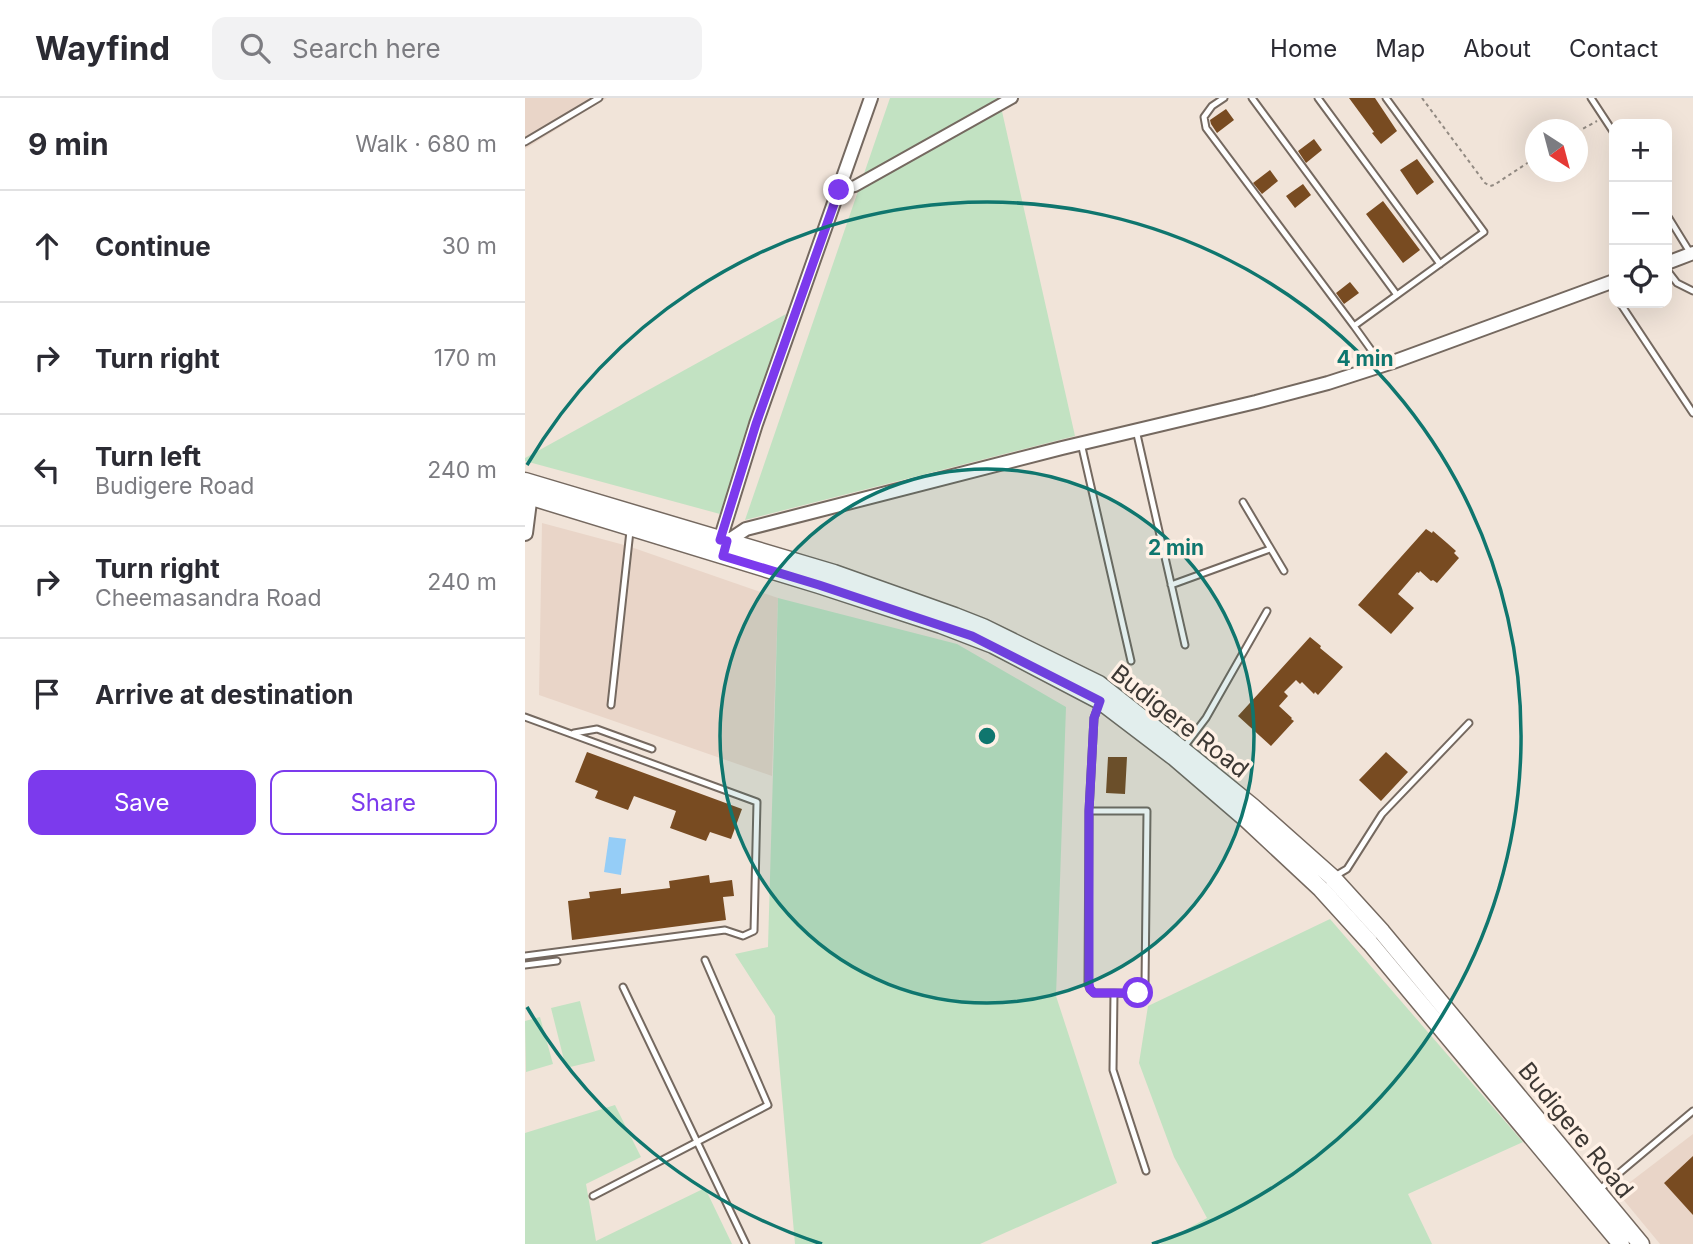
<!DOCTYPE html>
<html lang="en">
<head>
<meta charset="utf-8">
<style>
  :root { --surface:#fff; --page:#f2f2f3; --text:#2b2b33; --muted:#7c7c81; --line:#e1e1e2; --accent:#7c3aed }
  body { margin:0; font-family:Inter,sans-serif; background:var(--page); color:var(--text) }
  .controls { position:absolute; right:21px; top:21px; display:grid; overflow:hidden; border-radius:14px; box-shadow:0 7px 28px #0002 }
  .controls button { width:63px; height:63px; display:grid; place-items:center; padding:0; border:0; border-bottom:2px solid var(--line); background:var(--surface); color:var(--text); font:35px sans-serif }
  .compass { position:absolute; left:1000px; top:21px; width:63px; height:63px; border-radius:50%; background:var(--surface); box-shadow:0 7px 28px #0002; rotate:144deg }
  .stop { position:absolute; width:21px; height:21px; margin:-16px; border:5px solid #7c3aed; border-radius:50%; background:#fff }
  .stop.end { background:#7c3aed; border-color:#fff; box-shadow:0 2px 7px #0008 }
  .list { margin:0; padding:0; list-style:none }
  h2 { display:flex; justify-content:space-between; align-items:center; height:91px; margin:0; padding:0 28px; font-size:30px }
  h2 small { font-size:23px; font-weight:400; color:var(--muted) }
  .list li { display:grid; grid-template-columns:46px 1fr auto; gap:21px; align-items:center; box-sizing:border-box; height:112px; padding:0 28px; border-top:2px solid var(--line) }
  .list b { display:block; font-size:26px; white-space:nowrap }
  .list p { margin:0; font-size:23px; white-space:nowrap; color:var(--muted) }
  .list em { font-size:23px; font-style:normal; color:var(--muted) }
  .actions { display:flex; gap:14px; padding:21px 28px }
  .actions a { flex:1; padding:16px 0; border:2px solid var(--accent); border-radius:14px; text-align:center; font-size:24px; color:var(--accent) }
  .actions .main { background:var(--accent); color:#fff }
  .icon { flex:none; width:38px; height:38px; fill:none; stroke:currentColor; stroke-width:2; stroke-linecap:round; stroke-linejoin:round }
  .map { position:relative; flex:none; width:1168px; height:1146px; overflow:hidden }
  header { display:flex; align-items:center; gap:42px; box-sizing:border-box; height:98px; padding:0 35px; background:var(--surface); border-bottom:2px solid var(--line) }
  header strong { font-size:33px }
  nav { display:flex; gap:38px; margin-inline-start:auto; font-size:24px }
  .search { width:490px; height:63px; background:var(--page); display:flex; align-items:center; gap:18px; box-sizing:border-box; padding:0 24px; border-radius:14px; color:var(--muted); font-size:26px }
  main { display:flex }
  aside { flex:1; background:var(--surface) }
  .map>svg:first-child { display:block }
  .industrial { fill:#e9d5c8 }
  .green { fill:#c2e2c2 }
  .water { fill:#95cdf7 }
  .building { fill:#784b21 }
  .lines { fill:none; stroke-linecap:round; stroke-linejoin:round }
  .service-casing { stroke:#756960; stroke-width:9 }
  .minor-casing { stroke:#756960; stroke-width:14 }
  .tertiary-casing { stroke:#756960; stroke-width:16 }
  .secondary-casing { stroke:#756960; stroke-width:18 }
  .primary-casing { stroke:#756960; stroke-width:19 }
  .path { stroke:#928a82; stroke-width:2; stroke-dasharray:3.5 3.5; stroke-linecap:butt }
  .service { stroke:#fff; stroke-width:5 }
  .minor { stroke:#fff; stroke-width:10 }
  .tertiary { stroke:#fff; stroke-width:12 }
  .secondary { stroke:#fff; stroke-width:14 }
  .primary { stroke:#fff; stroke-width:16 }
  .route { stroke:#7c3aed; stroke-width:9 }
  .ring { fill:none; stroke:#0f766e; stroke-width:3.5 }
  .labels { text-anchor:middle; dominant-baseline:central; stroke-width:7; stroke-linejoin:round; paint-order:stroke }
  .street-label { font-size:24px; fill:#3d3834; stroke:#fff1e6 }
  .centre { fill:#0f766e; stroke:#fff1e6; stroke-width:3.5 }
  .ring-label { font-size:21px; text-anchor:middle; font-weight:bold; fill:#0f766e; stroke:#fff1e6; stroke-width:7; stroke-linejoin:round; paint-order:stroke }
</style>
</head>
<body>
<header>
<strong>Wayfind</strong>
<div class="search"><svg class="icon" aria-label="search" viewBox="0 0 24 24"><circle cx="10" cy="10" r="6"/><path d="M15 15l6 6"/></svg>Search here</div>
<nav><a>Home</a><a>Map</a><a>About</a><a>Contact</a></nav>
</header>
<main>
<aside>
<h2>9 min<small>Walk · 680 m</small></h2>
<ul class="list">
<li><svg class="icon" aria-label="ahead" viewBox="0 0 24 24"><path d="M12 20V5M6 11l6-6 6 6"/></svg><div><b>Continue</b></div><em>30 m</em></li>
<li><svg class="icon" aria-label="right" viewBox="0 0 24 24"><path d="M7 20v-9h11M14 6l5 5-5 5"/></svg><div><b>Turn right</b></div><em>170 m</em></li>
<li><svg class="icon" aria-label="left" viewBox="0 0 24 24"><path d="M17 20v-9H6M10 6l-5 5 5 5"/></svg><div><b>Turn left</b><p>Budigere Road</p></div><em>240 m</em></li>
<li><svg class="icon" aria-label="right" viewBox="0 0 24 24"><path d="M7 20v-9h11M14 6l5 5-5 5"/></svg><div><b>Turn right</b><p>Cheemasandra Road</p></div><em>240 m</em></li>
<li><svg class="icon" aria-label="arrive" viewBox="0 0 24 24"><path d="M6 21V4h12l-3 4 3 4H6"/></svg><div><b>Arrive at destination</b></div></li>
</ul>
<div class="actions"><a class="main">Save</a><a>Share</a></div>
</aside>
<div class="map">
<svg width="1168" height="1146" viewBox="0 0 1168 1146">
  <rect width="100%" height="100%" fill="#f1e4d9"/>
  <!-- industrial -->
  <path class="industrial" d="M0,0H82L0,51Z
    M17,425L103,448L253,500L247,678L14,597Z
    M1168,1036V1146H1135L1092,1094Z"/>
  <!-- green -->
  <path class="green" d="M365,0H474L550,338L220,422Z
    M261,216L195,416L0,363V360Z
    M253,500L432,546L541,609L531,898L592,1085L455,1146H270L250,918L210,856L243,849Z
    M805,821L998,1044L883,1096L907,1146H635L682,1120L649,1059L614,965L623,908Z
    M55,903L70,963L41,970L26,910Z
    M15,919L28,966L1,974L0,923Z
    M90,1007L116,1059L61,1086L71,1143L180,1090L207,1146H0V1035Z"/>
  <!-- water -->
  <path class="water" d="M84,739L101,741L96,777L79,774Z"/>
  <!-- building -->
  <path class="building" d="M824,0H850L872,33L856,46L847,35L849,34Z
    M701,11L709,22L692,35L686,26L685,22Z
    M789,41L797,52L781,65L773,53Z
    M892,61L909,84L892,97L875,72Z
    M745,72L753,83L737,96L728,85Z
    M778,86L786,97L770,110L761,98Z
    M858,103L895,152L878,165L841,116Z
    M825,184L834,195L819,206L811,195Z
    M901,431L907,435L908,433L922,445L931,453L929,455L934,460L912,485L908,482L906,483L895,473L894,475L892,474L873,496L889,510L866,536L833,507Z
    M785,539L796,548L795,550L818,569L793,597L790,594L789,596L777,584L775,586L771,582L759,594L763,598L754,608L767,620L766,621L769,623L746,648L713,618Z
    M62,654L217,711L206,741L185,734L181,743L145,730L151,713L109,698L103,712L70,700L73,693L50,684Z
    M861,654L883,674L856,703L834,682Z
    M583,659H602L600,696L581,695Z
    M184,777L185,785L207,782L209,798L198,799L201,822L47,842L43,803L65,800L64,794L96,790V796L145,790L144,783Z
    M1168,1058V1117L1139,1085Z"/>
  <g class="lines">
    <!-- service casing -->
    <g class="service-casing">
      <path id="service" d="M699,0L687,8L679,19L681,30L829,228
        M727,0L872,197
        M793,0L915,166
        M1066,0L1089,35
        M0,44L74,0
        M1142,117L1166,156
        M1142,172L1152,185L1168,193
        M1095,205L1168,315
        M857,267L829,228L959,134L861,0
        M611,332L660,547
        M556,345L606,563
        M718,404L759,473
        M646,487L745,451
        M575,604L569,620L564,713L563,886L565,891L569,895H589L588,972L621,1073
        M86,607L105,433
        M0,619L232,704L229,833L218,838L200,832L0,858
        M49,635L72,631L127,651
        M659,649L681,620L742,513
        M564,713H622L620,887C616,899 601,895 589,895
        M810,778L822,771L857,716L944,625
        M0,867L32,863
        M98,889L221,1146
        M1074,1092L1168,1013
        M68,1098L243,1007L180,862"/>
    </g>
    <!-- minor casing -->
    <g class="minor-casing">
      <path id="minor" d="M314,92L330,88L487,0"/>
    </g>
    <!-- tertiary casing -->
    <g class="tertiary-casing">
      <path id="tertiary" d="M1142,165L1168,155
        M195,442L231,326L346,0
        M201,448L203,443L221,431L537,350L731,304L803,285L868,264L1089,183"/>
    </g>
    <!-- secondary casing -->
    <g class="secondary-casing">
      <path id="secondary" d="M0,435L6,388"/>
    </g>
    <!-- primary casing -->
    <g class="primary-casing">
      <path id="primary" d="M0,383L309,475L430,518L458,529L574,586L658,652L728,709L807,779L857,834L1116,1146
        M0,397L294,487L416,527L468,547L575,603L650,660L721,721L796,791L845,845L1096,1146"/>
    </g>
    <!-- path -->
    <path class="path" d="M897,0L960,85L965,88L969,87L1010,60
      M1052,34L1072,23"/>
    <!-- service -->
    <use href="#service" class="service"/>
    <!-- minor -->
    <use href="#minor" class="minor"/>
    <!-- tertiary -->
    <use href="#tertiary" class="tertiary"/>
    <!-- secondary -->
    <use href="#secondary" class="secondary"/>
    <!-- primary -->
    <use href="#primary" class="primary"/>
  </g>
  <g class="lines">
    <!-- route -->
    <path class="route" d="M314,92L231,326L195,442L202,443L198,458L294,487L447,538L575,603L569,620L564,713V886L565,891L569,895H613"/>
  </g>
  <!-- distance rings -->
  <circle cx="462" cy="638" r="267" fill="#0f766e" fill-opacity=".12"/>
  <g class="ring">
    <circle cx="462" cy="638" r="267"/>
    <path d="M297 1146A534 534 0 0 1 2 909M2 367A534 534 0 1 1 627 1146"/>
  </g>
  <g class="labels">
    <!-- street labels -->
    <g class="street-label">
      <text transform="translate(655 623) rotate(38)">Budigere Road</text>
      <text transform="translate(1051 1032) rotate(51)">Budigere Road</text>
    </g>
  </g>
  <circle cx="462" cy="638" r="10" class="centre"/>
  <g class="ring-label">
    <text x="840" y="268">4 min</text>
    <text x="651" y="457">2 min</text>
  </g>
</svg>
<div class="controls">
<button>+</button>
<button>−</button>
<button><svg class="icon" aria-label="locate" viewBox="0 0 24 24"><circle cx="12" cy="12" r="6"/><path d="M12 2v4M12 18v4M2 12h4M18 12h4"/></svg></button>
</div>
<svg class="compass" viewBox="-18 -18 36 36"><path d="M0-13l5 13h-10z" fill="#e53935"/><path d="M0 13l5-13h-10z" fill="#7c7c81"/></svg>
<div class="stop" style="left:613px;top:895px"></div>
<div class="stop end" style="left:314px;top:92px"></div>
</div>
</main>
</body>
</html>
